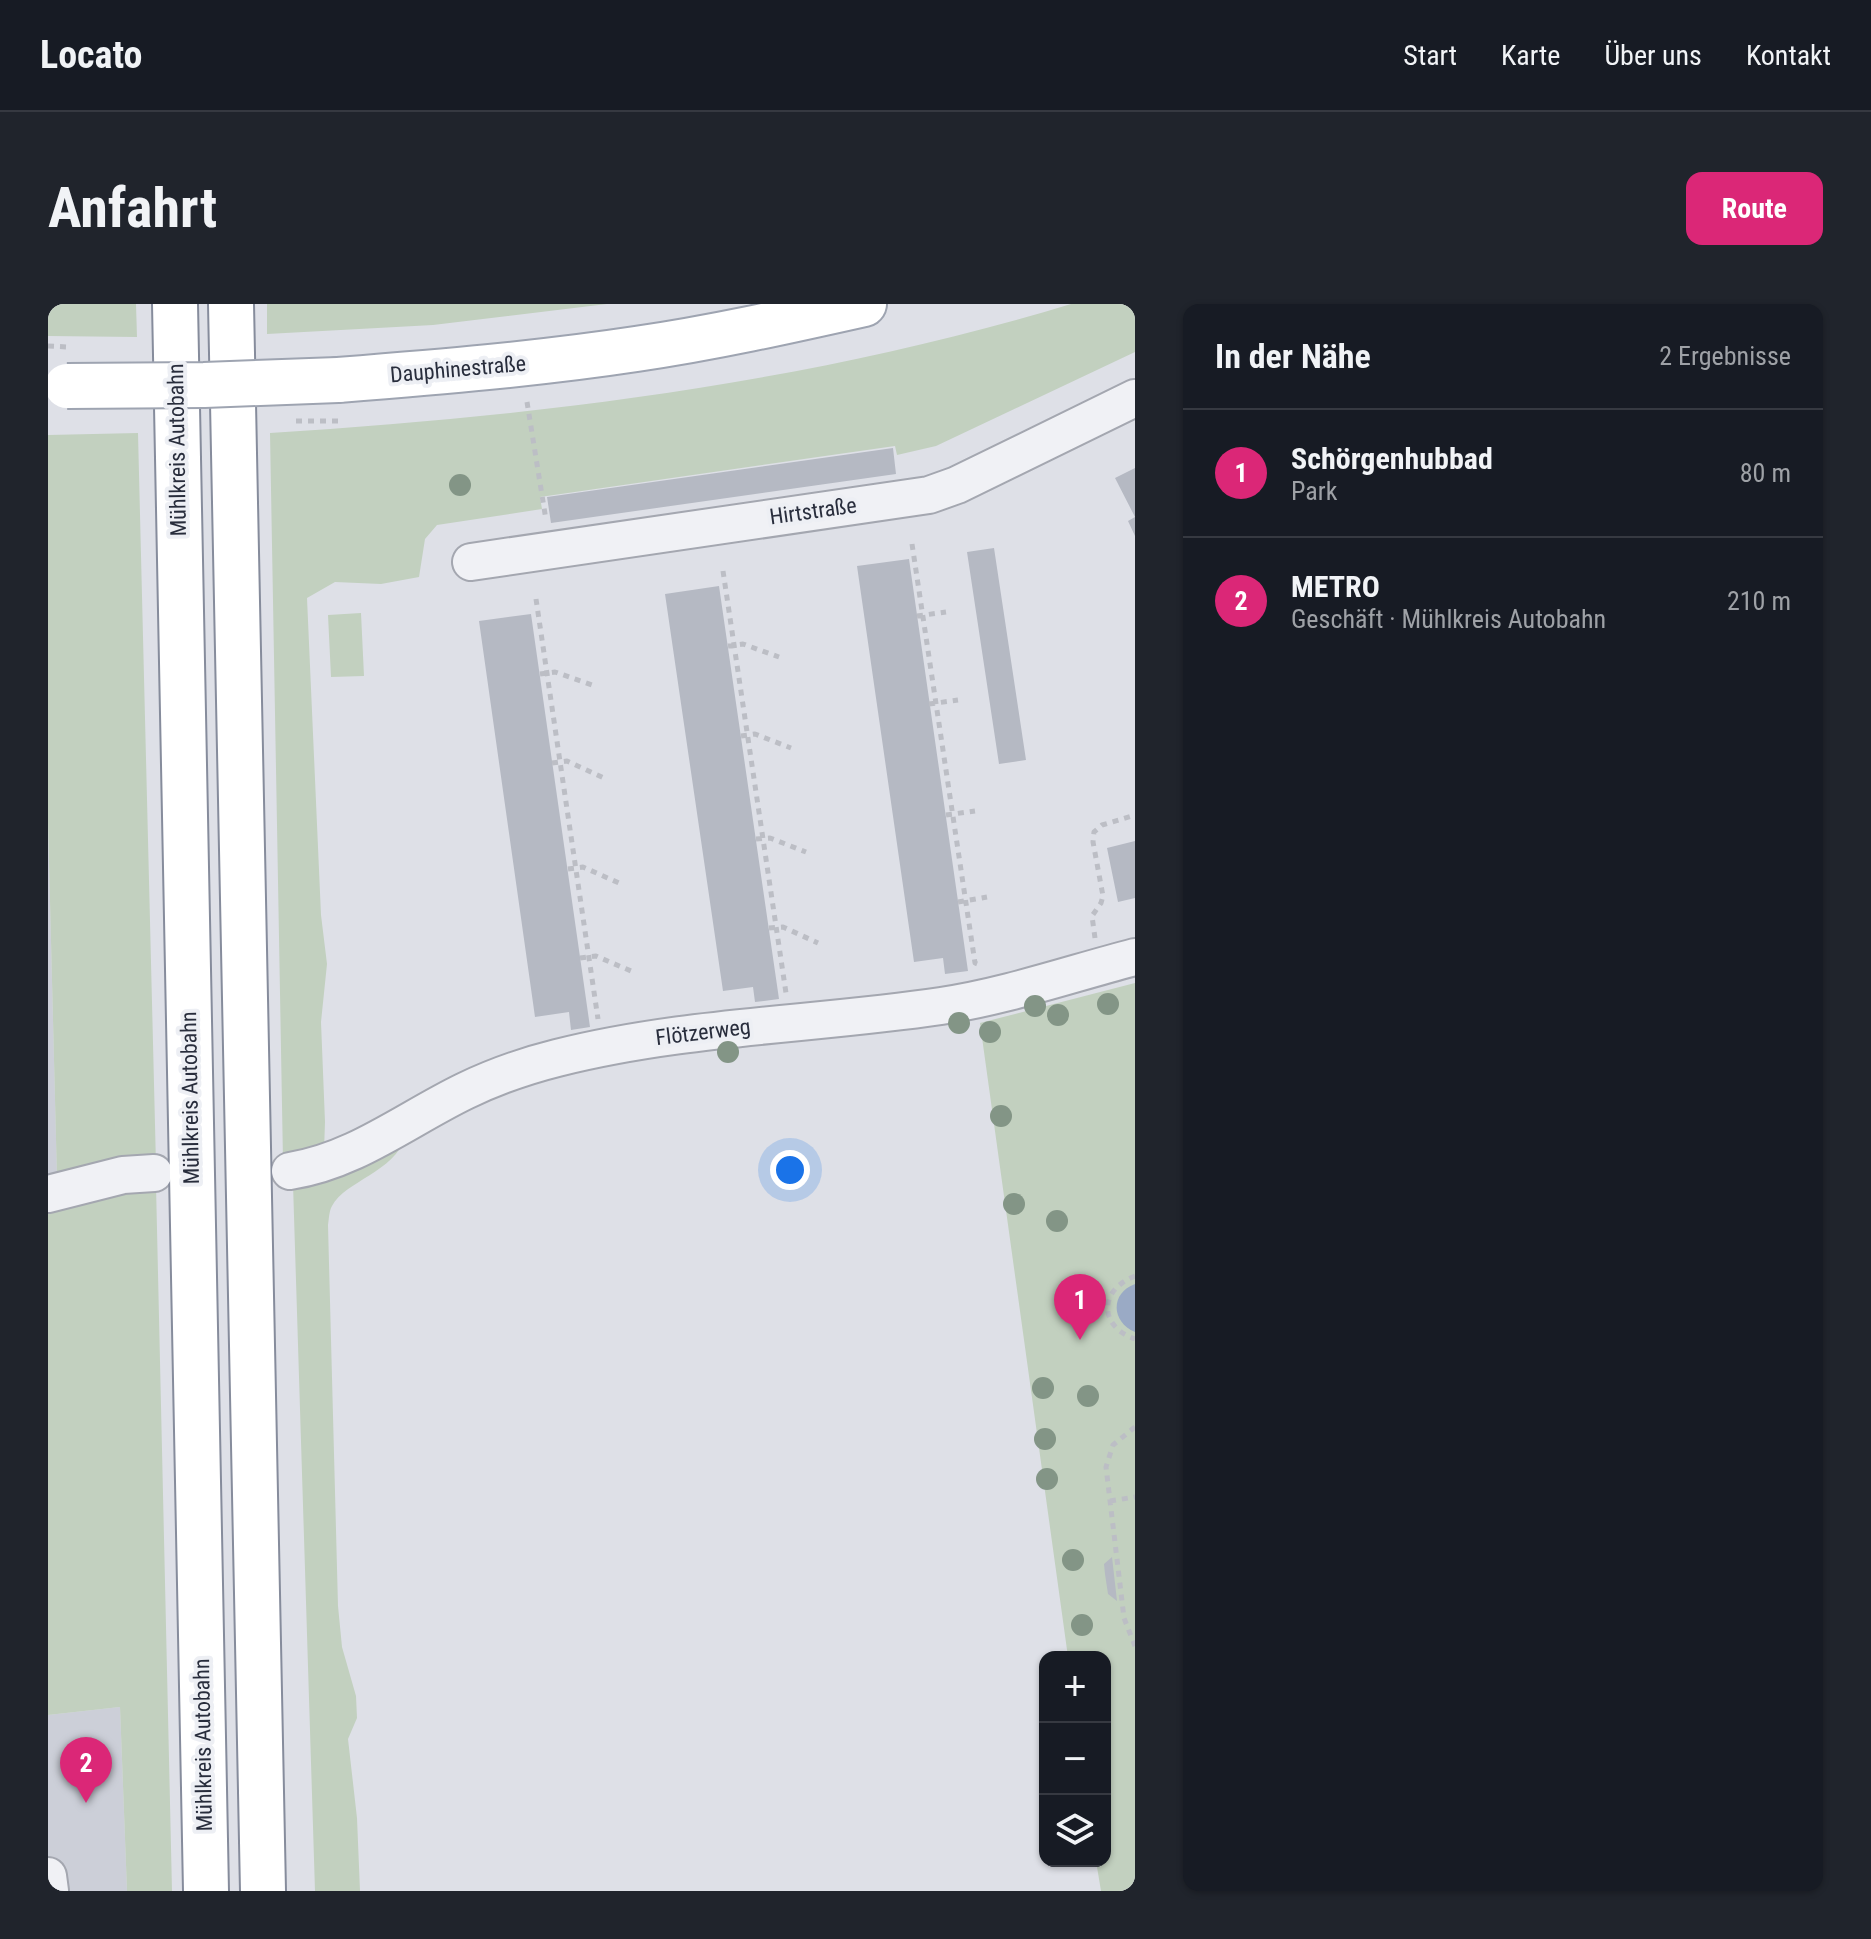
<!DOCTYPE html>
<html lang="de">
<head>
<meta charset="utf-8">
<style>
  :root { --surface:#171b24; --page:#20242c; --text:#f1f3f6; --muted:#9ea1a6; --line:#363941; --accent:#db2777 }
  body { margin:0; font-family:"Roboto Condensed",sans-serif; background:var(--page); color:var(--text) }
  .controls { position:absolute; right:24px; bottom:24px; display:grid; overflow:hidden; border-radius:16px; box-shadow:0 2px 6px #0004 }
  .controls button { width:72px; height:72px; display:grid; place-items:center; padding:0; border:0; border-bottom:2px solid var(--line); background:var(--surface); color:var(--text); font:40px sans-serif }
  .you { position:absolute; left:742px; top:866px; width:28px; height:28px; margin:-20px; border:6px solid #fff; border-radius:50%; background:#1a73e8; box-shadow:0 0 0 12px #1a73e833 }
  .badge { display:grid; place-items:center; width:52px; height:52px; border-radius:50%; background:var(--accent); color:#fff; font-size:26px; font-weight:700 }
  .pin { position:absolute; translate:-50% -66px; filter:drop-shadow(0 2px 4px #0008) }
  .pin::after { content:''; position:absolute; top:42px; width:28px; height:24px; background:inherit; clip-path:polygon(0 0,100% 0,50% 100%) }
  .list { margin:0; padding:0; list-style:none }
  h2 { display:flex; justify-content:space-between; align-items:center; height:104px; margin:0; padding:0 32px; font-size:34px }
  h2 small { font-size:26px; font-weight:400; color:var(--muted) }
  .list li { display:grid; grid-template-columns:52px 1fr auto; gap:24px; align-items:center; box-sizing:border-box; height:128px; padding:0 32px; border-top:2px solid var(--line) }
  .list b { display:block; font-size:30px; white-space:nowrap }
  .list p { margin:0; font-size:26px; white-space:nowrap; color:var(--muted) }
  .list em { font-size:26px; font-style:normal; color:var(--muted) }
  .icon { flex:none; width:44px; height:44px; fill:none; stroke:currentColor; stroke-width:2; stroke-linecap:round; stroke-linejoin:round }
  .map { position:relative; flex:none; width:1087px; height:1587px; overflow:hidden; border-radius:16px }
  header { display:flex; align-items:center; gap:48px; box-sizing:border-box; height:112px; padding:0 40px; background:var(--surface); border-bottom:2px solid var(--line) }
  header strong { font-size:38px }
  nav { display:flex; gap:44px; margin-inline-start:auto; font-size:28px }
  .intro { display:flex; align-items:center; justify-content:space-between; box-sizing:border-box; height:192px; padding:0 48px }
  h1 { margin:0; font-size:56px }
  .button { padding:20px 36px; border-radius:16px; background:var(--accent); color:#fff; font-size:28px; font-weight:700 }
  main { display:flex; gap:48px; padding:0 48px }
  aside { flex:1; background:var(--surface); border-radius:16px; box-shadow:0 2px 6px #0004 }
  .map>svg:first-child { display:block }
  .built { fill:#cccfd8 }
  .green { fill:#c2d0bf }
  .water { fill:#9aaac5 }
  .building { fill:#b5b9c3 }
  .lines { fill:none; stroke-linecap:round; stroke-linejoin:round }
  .minor-casing { stroke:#a4a7b0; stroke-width:40 }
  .major-casing { stroke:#9ea4b1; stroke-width:48 }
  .highway-casing { stroke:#868c9c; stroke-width:48 }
  .path { stroke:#bcbec5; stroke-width:5; stroke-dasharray:6 6; stroke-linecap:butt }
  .minor { stroke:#f0f1f5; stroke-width:36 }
  .major { stroke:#fff; stroke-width:44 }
  .highway { stroke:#fff; stroke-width:44 }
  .major-bridge-casing { stroke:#9ea4b1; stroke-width:48; stroke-linecap:butt }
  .path-bridge { stroke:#bcbec5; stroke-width:5; stroke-dasharray:6 6; stroke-linecap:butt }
  .major-bridge { stroke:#fff; stroke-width:44 }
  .tree { fill:#839586 }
  .labels { text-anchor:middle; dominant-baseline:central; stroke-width:8; stroke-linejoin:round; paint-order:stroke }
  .street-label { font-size:22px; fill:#282d3c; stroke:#edeff4 }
</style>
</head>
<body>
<header>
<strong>Locato</strong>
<nav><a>Start</a><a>Karte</a><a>Über uns</a><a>Kontakt</a></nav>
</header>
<div class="intro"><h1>Anfahrt</h1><a class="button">Route</a></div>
<main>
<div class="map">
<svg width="1087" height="1587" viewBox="0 0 1087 1587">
  <rect width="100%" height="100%" fill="#dee0e7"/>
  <!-- built -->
  <path class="built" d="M0,518L9,875L0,878Z
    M72,1403L79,1587H0V1411Z"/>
  <!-- green -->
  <path class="green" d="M0,0H88L89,33L0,32Z
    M219,0H559L385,21L219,30Z
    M1023,0H1087V48L888,142L849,151L847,142L492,193L494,205L389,221L377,235L371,273L333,280L287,278L259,294L273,611L279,660L273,718L277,818L276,847L235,857L222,129C493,112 763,79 1023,0Z
    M90,129L108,861L9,875L0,518V131Z
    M313,309L316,372L283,373L280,311Z
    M1087,679V1587H1053L1048,1557H1057V1353H1020L932,719Z
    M357,833C347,868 297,877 284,902C281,907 281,915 280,921L290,1302L294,1343L308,1392L309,1414L300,1435L309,1514L312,1587H267L245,880Z
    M108,881L124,1587H79L72,1403L0,1411V900Z"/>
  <!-- water -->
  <path class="water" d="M1087,980V1028C1063,1018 1062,989 1087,980Z"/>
  <!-- building -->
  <path class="building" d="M845,144L848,170L503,219L499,193Z
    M1087,164V232L1080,217L1087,213L1067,174Z
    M946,244L978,456L951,460L919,248Z
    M861,255L920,667L897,670L895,654L866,658L809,262Z
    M671,282L731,695L707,698L705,683L675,687L617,290Z
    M483,310L542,723L523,726L521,708L487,713L431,317Z
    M1087,537V594L1070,598L1059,544Z
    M1064,1253L1069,1297L1060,1290L1057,1270L1056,1260Z"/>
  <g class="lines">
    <!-- minor casing -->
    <g class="minor-casing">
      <path id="minor" d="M423,258L881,191L909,181L1087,94
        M242,867C307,857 359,815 417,787C446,773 477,762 509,754C635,722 765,721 893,702C959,692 1022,670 1087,653
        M0,890L75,871L106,869
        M0,1572L2,1587"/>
    </g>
    <!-- major casing -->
    <g class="major-casing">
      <path id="major" d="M290,76C390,68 489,60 588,45C664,34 740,17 816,0"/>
    </g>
    <!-- highway casing -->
    <g class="highway-casing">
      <path id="highway" d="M127,0L158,1587
        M183,0L215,1587"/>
    </g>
    <!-- path -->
    <path class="path" d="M0,42L20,43
      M479,98L498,216
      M864,240L927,659L932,661
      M675,267L738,689
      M488,295L550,715
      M869,312L898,308
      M680,342L695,340L731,353
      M492,370L507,368L544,381
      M881,400L910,396
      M693,432L707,430L743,444
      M504,459L519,457L556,474
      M898,511L927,507
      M708,535L722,534L758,548
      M520,565L535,563L571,579
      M910,598L939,593
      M721,624L735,623L770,639
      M1047,634L1044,612L1053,599L1055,592L1045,538L1046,528L1054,521L1087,511
      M532,654L548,652L583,667
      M1087,972C1051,986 1050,1022 1087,1035
      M1087,1123L1065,1141L1058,1163L1076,1314L1087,1342
      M1062,1197L1087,1193"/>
    <!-- minor -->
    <use href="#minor" class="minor"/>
    <!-- major -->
    <use href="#major" class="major"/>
    <!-- highway -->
    <use href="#highway" class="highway"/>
    <!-- major-bridge casing -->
    <g class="major-bridge-casing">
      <path id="major-bridge" d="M19,82L156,81L290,76"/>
    </g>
    <!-- path-bridge -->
    <path class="path-bridge" d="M248,117H291"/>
    <!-- major-bridge -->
    <use href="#major-bridge" class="major-bridge"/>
  </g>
  <!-- trees -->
  <g class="tree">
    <circle cx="412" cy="181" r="11"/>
    <circle cx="1060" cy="700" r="11"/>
    <circle cx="987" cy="702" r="11"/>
    <circle cx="1010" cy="711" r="11"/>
    <circle cx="911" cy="719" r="11"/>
    <circle cx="942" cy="728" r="11"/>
    <circle cx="680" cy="748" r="11"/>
    <circle cx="953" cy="812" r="11"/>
    <circle cx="966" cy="900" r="11"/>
    <circle cx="1009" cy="917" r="11"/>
    <circle cx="995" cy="1084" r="11"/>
    <circle cx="1040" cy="1092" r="11"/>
    <circle cx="997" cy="1135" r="11"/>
    <circle cx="999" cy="1175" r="11"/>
    <circle cx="1025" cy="1256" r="11"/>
    <circle cx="1034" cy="1321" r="11"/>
  </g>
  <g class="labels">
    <!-- street labels -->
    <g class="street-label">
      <text transform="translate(410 65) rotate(-5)">Dauphinestraße</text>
      <text transform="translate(129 146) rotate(-91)">Mühlkreis Autobahn</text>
      <text transform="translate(765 207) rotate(-8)">Hirtstraße</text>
      <text transform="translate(655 728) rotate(-7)">Flötzerweg</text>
      <text transform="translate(142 794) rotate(-91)">Mühlkreis Autobahn</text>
      <text transform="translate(155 1441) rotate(-91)">Mühlkreis Autobahn</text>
    </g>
  </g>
</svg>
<div class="controls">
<button>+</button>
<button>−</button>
<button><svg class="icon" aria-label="layers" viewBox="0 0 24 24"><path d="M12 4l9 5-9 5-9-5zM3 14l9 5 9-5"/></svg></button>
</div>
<div class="you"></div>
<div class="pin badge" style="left:1032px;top:1036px">1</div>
<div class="pin badge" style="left:38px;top:1499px">2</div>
</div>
<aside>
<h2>In der Nähe<small>2 Ergebnisse</small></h2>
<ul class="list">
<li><span class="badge">1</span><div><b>Schörgenhubbad</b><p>Park</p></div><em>80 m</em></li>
<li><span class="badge">2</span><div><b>METRO</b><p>Geschäft · Mühlkreis Autobahn</p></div><em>210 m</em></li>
</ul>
</aside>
</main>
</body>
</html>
